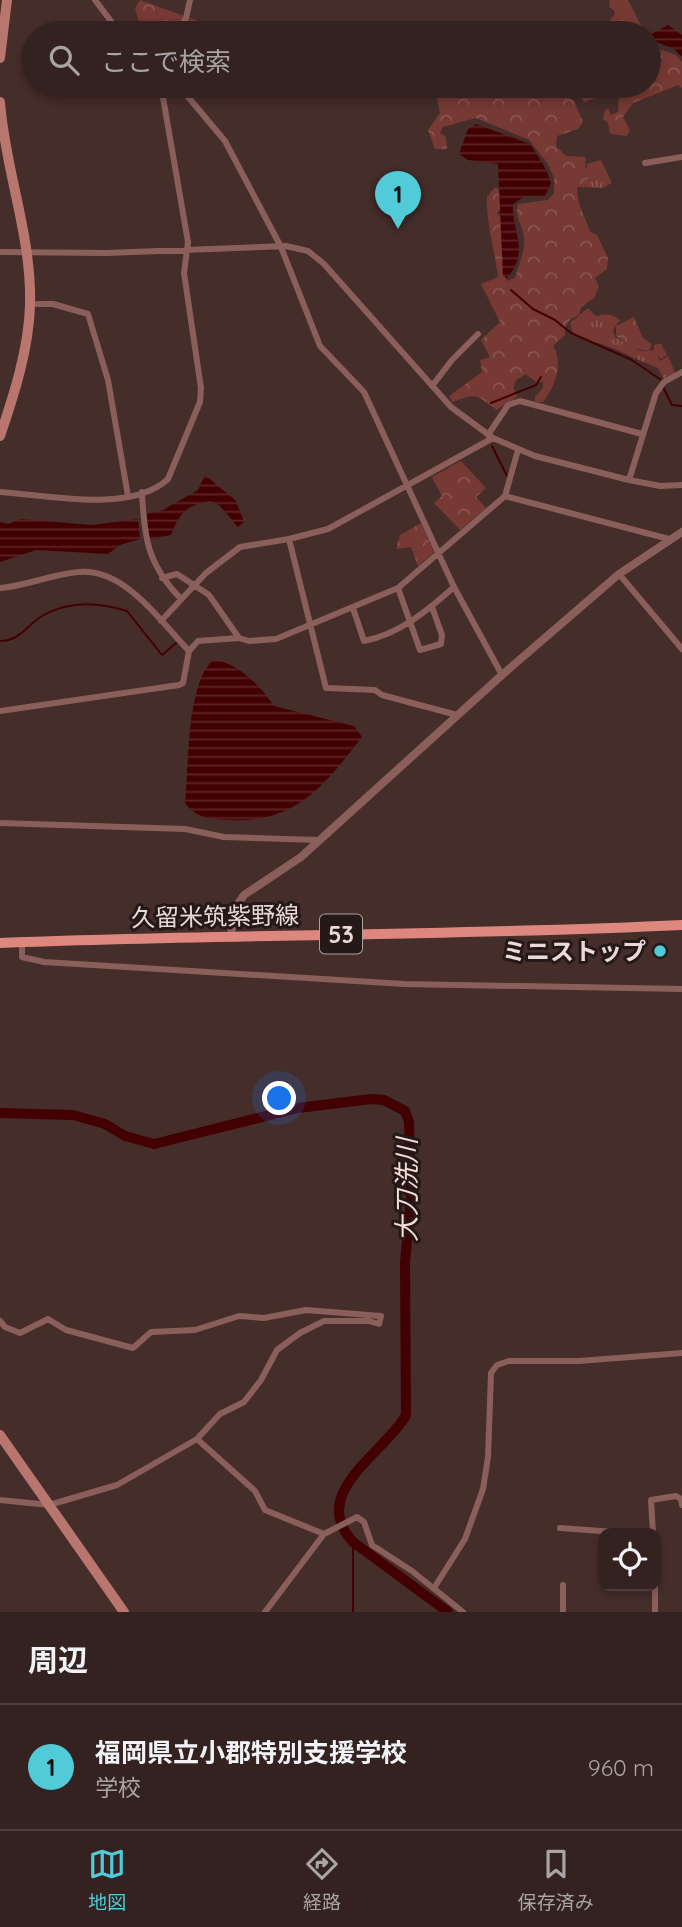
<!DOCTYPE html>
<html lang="ja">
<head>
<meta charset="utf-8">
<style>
  :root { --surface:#342220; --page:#3c2a29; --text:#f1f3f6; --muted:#a9a4a5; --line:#4e3f3e; --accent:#52cbd9 }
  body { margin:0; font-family:Quicksand,"Noto Sans JP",sans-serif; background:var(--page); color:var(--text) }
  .controls { position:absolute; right:21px; bottom:21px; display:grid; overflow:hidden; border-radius:14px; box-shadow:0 4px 10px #0003 }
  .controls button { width:63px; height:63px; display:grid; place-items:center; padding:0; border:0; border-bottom:2px solid var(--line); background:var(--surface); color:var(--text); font:35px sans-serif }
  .you { position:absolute; left:280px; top:1099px; width:24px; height:24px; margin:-18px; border:5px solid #fff; border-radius:50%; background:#1a73e8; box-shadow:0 0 0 10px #1a73e833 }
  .badge { display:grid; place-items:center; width:46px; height:46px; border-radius:50%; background:var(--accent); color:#111; font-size:23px; font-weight:700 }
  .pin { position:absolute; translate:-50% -58px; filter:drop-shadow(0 2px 4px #0008) }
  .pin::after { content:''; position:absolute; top:37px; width:24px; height:21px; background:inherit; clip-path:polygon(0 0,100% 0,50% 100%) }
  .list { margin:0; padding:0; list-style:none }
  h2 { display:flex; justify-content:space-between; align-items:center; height:91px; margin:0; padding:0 28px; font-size:30px }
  h2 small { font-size:23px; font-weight:400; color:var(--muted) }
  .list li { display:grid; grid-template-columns:46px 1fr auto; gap:21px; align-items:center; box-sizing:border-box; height:126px; padding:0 28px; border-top:2px solid var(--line) }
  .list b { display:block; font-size:26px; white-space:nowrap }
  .list p { margin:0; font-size:23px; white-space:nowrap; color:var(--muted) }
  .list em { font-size:23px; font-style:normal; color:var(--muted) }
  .icon { flex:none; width:38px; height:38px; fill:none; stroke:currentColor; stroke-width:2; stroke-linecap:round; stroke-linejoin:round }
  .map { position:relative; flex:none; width:682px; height:1612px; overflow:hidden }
  .search { position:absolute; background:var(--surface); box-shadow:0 4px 10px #0003; left:21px; right:21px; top:21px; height:77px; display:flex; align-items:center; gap:18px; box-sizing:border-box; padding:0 24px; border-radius:38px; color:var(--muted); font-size:26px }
  .sheet { height:217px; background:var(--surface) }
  nav { display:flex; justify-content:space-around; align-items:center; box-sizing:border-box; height:98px; border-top:2px solid var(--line); background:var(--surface); font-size:19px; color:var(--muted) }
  nav a { display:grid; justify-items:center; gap:4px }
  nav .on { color:var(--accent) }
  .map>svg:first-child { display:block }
  .grass { fill:url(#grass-tufts) }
  .forest { fill:url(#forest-crowns) }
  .water { fill:url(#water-rules) }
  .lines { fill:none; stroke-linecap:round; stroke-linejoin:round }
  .stream { stroke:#420002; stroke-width:2 }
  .river { stroke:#420002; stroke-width:10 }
  .minor { stroke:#8a5f5b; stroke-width:6 }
  .tertiary { stroke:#8a5f5b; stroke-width:8 }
  .secondary { stroke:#b9766f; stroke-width:10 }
  .primary { stroke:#dd877f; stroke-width:10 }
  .poi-dot { fill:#52cbd9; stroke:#241917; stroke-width:2.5 }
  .labels { text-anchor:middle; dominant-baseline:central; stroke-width:6; stroke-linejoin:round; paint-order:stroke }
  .shield { fill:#241917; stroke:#af9f9d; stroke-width:2 }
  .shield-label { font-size:23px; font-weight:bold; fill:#ead9d7 }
  .street-label { font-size:24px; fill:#ead9d7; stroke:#241917 }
  .poi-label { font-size:24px; font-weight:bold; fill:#ead9d7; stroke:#241917; text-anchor:end }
  .water-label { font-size:26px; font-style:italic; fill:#f6dad7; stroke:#241917 }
</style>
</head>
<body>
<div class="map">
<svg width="682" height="1612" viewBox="0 0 682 1612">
  <defs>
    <pattern id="grass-tufts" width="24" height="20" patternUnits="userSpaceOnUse" patternTransform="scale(1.75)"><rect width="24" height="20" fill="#763934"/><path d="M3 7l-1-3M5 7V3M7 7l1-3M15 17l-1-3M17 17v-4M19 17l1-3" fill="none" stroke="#8a5551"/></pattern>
    <pattern id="forest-crowns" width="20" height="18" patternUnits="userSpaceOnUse" patternTransform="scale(1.75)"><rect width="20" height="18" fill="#763934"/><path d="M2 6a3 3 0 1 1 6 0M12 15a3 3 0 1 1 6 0" fill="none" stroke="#8a5551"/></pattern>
    <pattern id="water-rules" width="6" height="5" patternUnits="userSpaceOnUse" patternTransform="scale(1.75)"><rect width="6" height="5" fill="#420002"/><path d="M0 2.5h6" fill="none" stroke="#5d2526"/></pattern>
  </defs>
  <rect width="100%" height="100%" fill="#452d2a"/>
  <!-- grass -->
  <path class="grass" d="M601,160L612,183L602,188L580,187L578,183L587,171V164Z
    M588,308L596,316C605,314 612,313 620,320L613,330L615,337C628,344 639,355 654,350V345L661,344L667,355L661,359L657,355L660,361L668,356L675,372L664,379L658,368C639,361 620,350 601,344C598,343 581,338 573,333L570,323Z"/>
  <!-- forest -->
  <path class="forest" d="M140,0L206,24L276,21L296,33H142L135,8Z
    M610,0H628L645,33H603V29L615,14L614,10L609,7Z
    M649,39L653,47L676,55L682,62V88L678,85L633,103L623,117L630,130L627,136L610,134L608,123L603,119L605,110L608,109L611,115L618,112L619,95L616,91L584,102L578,91L585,86H649Z
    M434,86H569L571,90L567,97L574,101L583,122L578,129L557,136L556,146L566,156L586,157L585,167L593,174L577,188C578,209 585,214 590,232L597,235L608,258L607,269L595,278L599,286L594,298L581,307L579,315C569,319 565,323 565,335L553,346C564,362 555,387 543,402H535V397L543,388V382H536L526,374L516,380L513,388L518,396L497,410C473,394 480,393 452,402L449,396L482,372L480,360L490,357L481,340L500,322L481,284L498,277C495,250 486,225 487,197L495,187L504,193L502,207L497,213L502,218L506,281L515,278C519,265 525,251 524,238C523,225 514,217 518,204L548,200L554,193V178L548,164L529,140L476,118L443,127L440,133L446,137L447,149H435L428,130L440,113Z
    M634,317L643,338L652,344L649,351L632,348L616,336V326Z
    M461,461L486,488L476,497L486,508L460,530L434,503L442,496L432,477Z
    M421,523L434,552L418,566L411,547L396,549L400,535Z"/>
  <!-- water -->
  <path class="water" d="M668,25L682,35V57L674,49L652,40L650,35Z
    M476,124L530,144C538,156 546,167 551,183L545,196H525L513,204C511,230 531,251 507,278L503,276L498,164L468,160L459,154L468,129Z
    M205,475L236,501L244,522L238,527L220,506L210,501C184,507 181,511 171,535L149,539L147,514L163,510L198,490Z
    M21,519L92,525L138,519L140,539L120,545L108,554L36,550L0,562V522L8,524Z
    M213,660C236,661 262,687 274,706L354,726L362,737C324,786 295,824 228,820C210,819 196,818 185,803C189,766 186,685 213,660Z"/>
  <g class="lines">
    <!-- stream -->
    <path class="stream" d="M511,290L533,309L555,320L571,333L632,360L661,380
      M663,387L672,405L682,406
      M491,403L536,385L541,377
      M492,446L507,476
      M0,641C20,641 27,625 42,616C69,600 98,602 127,611L162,655L176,643
      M353,1612V1542"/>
    <!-- river -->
    <path class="river" d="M0,1113L73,1115L105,1124L125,1136L154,1144L298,1108L371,1099L384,1100L405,1111L409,1122L411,1198L405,1262L406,1415C386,1452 307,1493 353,1542L448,1612"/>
    <!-- minor -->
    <path class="minor" d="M95,0L120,33
      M177,33L186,18L190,0
      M179,86L225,141L281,247L320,346L364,392L454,587L502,675
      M645,163L682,157
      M0,252L107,253L286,246L308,251L324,264L451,407L493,438L535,456L629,480L660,486L682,485
      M30,304H53L88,314L108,380L128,496
      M432,386L452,360L478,334
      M488,435L508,405L520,401L642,434
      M629,480L656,393L664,382L682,372
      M0,492C47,495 130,514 168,479L200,402L201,388L184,273L188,242L161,86
      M142,492C144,539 148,565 181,599
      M505,496L669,539
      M289,539L326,688L375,690L382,695L457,715
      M619,574L682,649
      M162,578L177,574L209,595L239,638L249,641L276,639L398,588L505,496L518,450
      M0,588C27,586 52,574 79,572C125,568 161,622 189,651
      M398,588L420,650L441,644L442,635L432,607
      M353,608L364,641C400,634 428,610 454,587
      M161,621L206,573L240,547L289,539L328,529L493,438
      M0,711L179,685L183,683L189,651L198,641L239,638
      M0,823L185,829L224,837L319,840
      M22,942V957L44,962L404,984L682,989
      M0,1321L5,1327L20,1333L48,1319L66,1330L133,1348L151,1332L195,1330L239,1316L264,1318L306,1310L381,1316L379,1324L369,1321H324L300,1333L277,1350L261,1380L244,1402L220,1414L197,1439L117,1485L49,1505L0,1500
      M197,1439L255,1491L265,1510L324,1534
      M560,1528L628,1533
      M653,1533L651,1500L676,1496L681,1499L682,1505
      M563,1585V1612
      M655,1586V1612
      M434,1588L465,1539L483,1489L488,1457L491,1373L497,1365L509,1361H579L682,1353
      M265,1612L324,1534L357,1517L364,1522L372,1545L412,1571L463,1612"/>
    <!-- tertiary -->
    <path class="tertiary" d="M231,935L235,908L244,895L301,857L502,675L619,574L682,532"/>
    <!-- secondary -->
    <path class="secondary" d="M0,58L7,0
      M0,102C5,170 32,236 30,305C29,348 14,395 0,436
      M0,1435L124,1612"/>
    <!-- primary -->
    <path class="primary" d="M0,943C227,934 455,936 682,925"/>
  </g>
  <!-- markers -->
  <circle class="poi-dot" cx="660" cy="951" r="7"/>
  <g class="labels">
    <!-- shield labels -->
    <rect class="shield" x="320" y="914.5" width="42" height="39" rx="5"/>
    <g class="shield-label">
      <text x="341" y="934">53</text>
    </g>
    <!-- street labels -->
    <g class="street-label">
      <text transform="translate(215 916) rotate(-1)">久留米筑紫野線</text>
    </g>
    <!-- poi labels -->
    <g class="poi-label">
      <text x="646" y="951">ミニストップ</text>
    </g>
    <!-- water labels -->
    <g class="water-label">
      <text transform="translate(406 1190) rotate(-90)">大刀洗川</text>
    </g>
  </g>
</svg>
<div class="controls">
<button><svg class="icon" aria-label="locate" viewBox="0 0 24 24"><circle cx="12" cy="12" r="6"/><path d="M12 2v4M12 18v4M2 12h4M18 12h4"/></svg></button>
</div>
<div class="you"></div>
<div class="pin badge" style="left:398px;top:229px">1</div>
<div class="search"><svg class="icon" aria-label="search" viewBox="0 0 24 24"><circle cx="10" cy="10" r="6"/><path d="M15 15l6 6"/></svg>ここで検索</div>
</div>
<section class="sheet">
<h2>周辺<small></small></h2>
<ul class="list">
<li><span class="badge">1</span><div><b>福岡県立小郡特別支援学校</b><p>学校</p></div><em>960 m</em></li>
</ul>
</section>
<nav>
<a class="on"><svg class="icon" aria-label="map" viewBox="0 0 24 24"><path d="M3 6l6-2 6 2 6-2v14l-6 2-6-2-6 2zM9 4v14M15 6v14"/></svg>地図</a>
<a><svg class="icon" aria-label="directions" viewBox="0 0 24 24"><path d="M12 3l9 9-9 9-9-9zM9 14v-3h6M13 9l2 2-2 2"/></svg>経路</a>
<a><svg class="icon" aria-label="saved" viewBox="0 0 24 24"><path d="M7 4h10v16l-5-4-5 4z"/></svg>保存済み</a>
</nav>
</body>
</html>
